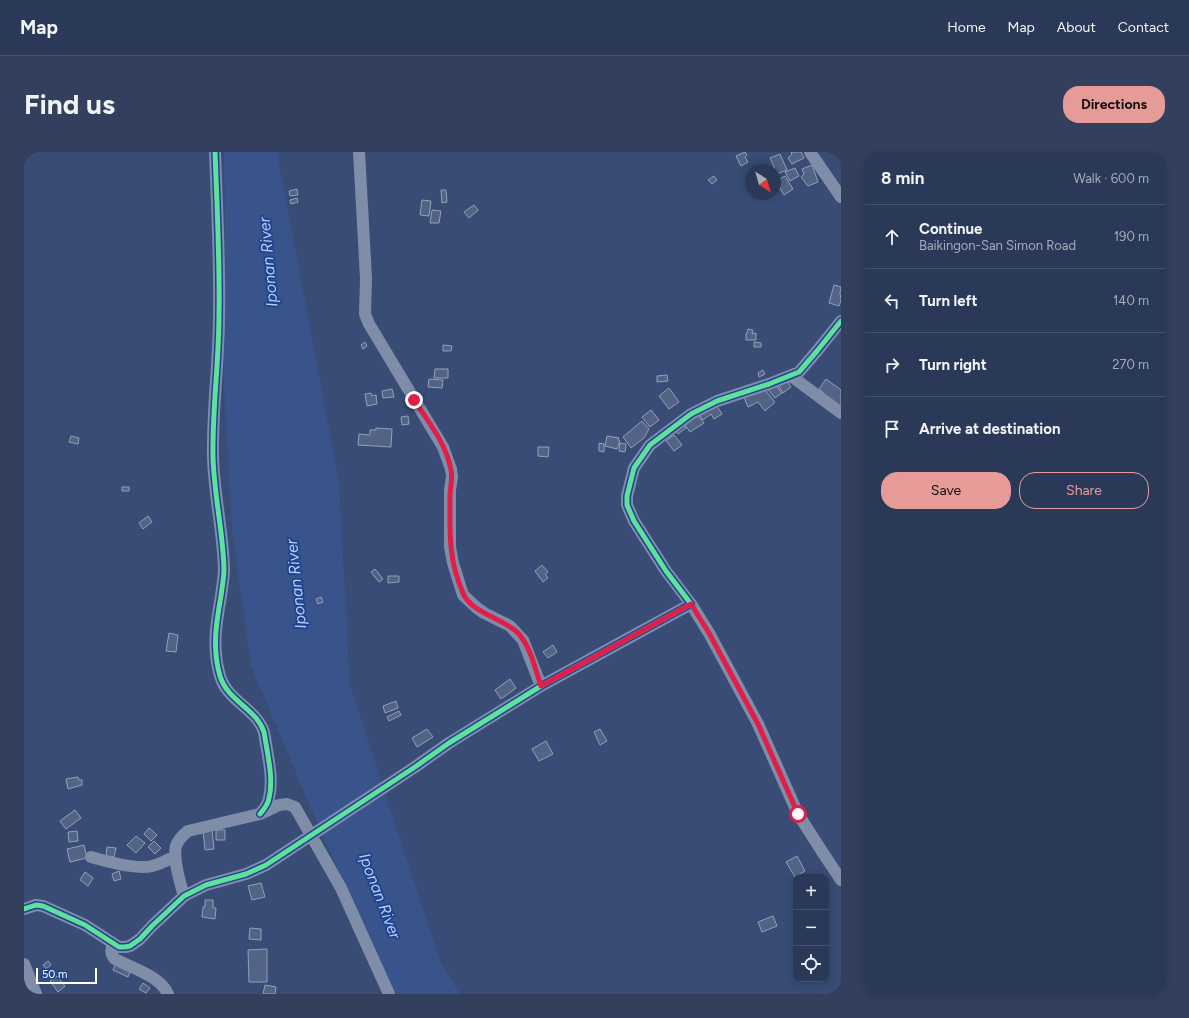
<!DOCTYPE html>
<html lang="en">
<head>
<meta charset="utf-8">
<style>
  :root { --surface:#2a3958; --page:#32405e; --text:#f1f3f6; --muted:#a5acba; --line:#46536e; --accent:#e69b98 }
  body { margin:0; font-family:Figtree,sans-serif; background:var(--page); color:var(--text) }
  .controls { position:absolute; right:12px; bottom:12px; display:grid; overflow:hidden; border-radius:8px; box-shadow:0 2px 10px #0003 }
  .controls button { width:36px; height:36px; display:grid; place-items:center; padding:0; border:0; border-bottom:1px solid var(--line); background:var(--surface); color:var(--text); font:20px sans-serif }
  .compass { position:absolute; left:721px; top:12px; width:36px; height:36px; border-radius:50%; background:var(--surface); box-shadow:0 2px 10px #0003; rotate:143deg }
  .scale { position:absolute; left:12px; bottom:10px; width:61px; box-sizing:border-box; padding-left:4px; border:2px solid #fff; border-top:0; font-size:11px; line-height:14px; white-space:nowrap; color:#fff; -webkit-text-stroke:3px #1d4391; paint-order:stroke }
  .stop { position:absolute; width:12px; height:12px; margin:-9px; border:3px solid #e11d48; border-radius:50%; background:#fff }
  .stop.end { background:#e11d48; border-color:#fff; box-shadow:0 1px 4px #0008 }
  .list { margin:0; padding:0; list-style:none }
  h2 { display:flex; justify-content:space-between; align-items:center; height:52px; margin:0; padding:0 16px; font-size:17px }
  h2 small { font-size:13px; font-weight:400; color:var(--muted) }
  .list li { display:grid; grid-template-columns:26px 1fr auto; gap:12px; align-items:center; box-sizing:border-box; height:64px; padding:0 16px; border-top:1px solid var(--line) }
  .list b { display:block; font-size:15px; white-space:nowrap }
  .list p { margin:0; font-size:13px; white-space:nowrap; color:var(--muted) }
  .list em { font-size:13px; font-style:normal; color:var(--muted) }
  .actions { display:flex; gap:8px; padding:12px 16px }
  .actions a { flex:1; padding:9px 0; border:1px solid var(--accent); border-radius:16px; text-align:center; font-size:14px; color:var(--accent) }
  .actions .main { background:var(--accent); color:#111 }
  .icon { flex:none; width:22px; height:22px; fill:none; stroke:currentColor; stroke-width:2; stroke-linecap:round; stroke-linejoin:round }
  .map { position:relative; flex:none; width:817px; height:842px; overflow:hidden; border-radius:16px }
  header { display:flex; align-items:center; gap:24px; box-sizing:border-box; height:56px; padding:0 20px; background:var(--surface); border-bottom:1px solid var(--line) }
  header strong { font-size:19px }
  nav { display:flex; gap:22px; margin-inline-start:auto; font-size:14px }
  .intro { display:flex; align-items:center; justify-content:space-between; box-sizing:border-box; height:96px; padding:0 24px }
  h1 { margin:0; font-size:28px }
  .button { padding:10px 18px; border-radius:16px; background:var(--accent); color:#111; font-size:14px; font-weight:700 }
  main { display:flex; gap:24px; padding:0 24px }
  aside { flex:1; background:var(--surface); border-radius:16px; box-shadow:0 2px 10px #0003 }
  .map>svg:first-child { display:block }
  .water { fill:#39538b }
  .building { fill:#526385; stroke:#94a0b8 }
  .lines { fill:none; stroke-linecap:round; stroke-linejoin:round }
  .minor { stroke:#808da9; stroke-width:12 }
  .cycleway-casing { stroke:#1d4391; stroke-width:8 }
  .cycleway { stroke:#60e19b; stroke-width:5 }
  .route { stroke:#e11d48; stroke-width:5 }
  .labels { text-anchor:middle; dominant-baseline:central; stroke-width:3.5; stroke-linejoin:round; paint-order:stroke }
  .water-label { font-size:16px; font-style:italic; fill:#bacef5; stroke:#1d4391 }
</style>
</head>
<body>
<header>
<strong>Map</strong>
<nav><a>Home</a><a>Map</a><a>About</a><a>Contact</a></nav>
</header>
<div class="intro"><h1>Find us</h1><a class="button">Directions</a></div>
<main>
<div class="map">
<svg width="817" height="842" viewBox="0 0 817 842">
  <rect width="100%" height="100%" fill="#384c76"/>
  <!-- water -->
  <path class="water" d="M200,0H256L254,6L315,330L326,534L417,811L436,842H371L299,685L227,514L208,377L200,235L201,70Z"/>
  <!-- building -->
  <path class="building" d="M721,0L723,3L721,5L724,10L717,14L712,4Z
    M767,0H777L780,6L768,12L764,6L768,2Z
    M756,2L763,18L753,22L746,6Z
    M788,13L794,30L784,34L777,25L780,22L778,17Z
    M771,16L775,24L766,29L761,20Z
    M690,24L693,28L688,32L684,28Z
    M761,24L769,37L760,43L752,29Z
    M273,37L274,43L266,44L265,39Z
    M417,38H422L423,50L418,51Z
    M273,46L274,50L267,52L266,48Z
    M398,48L407,49L405,64L396,63Z
    M450,53L454,58L445,66L440,60Z
    M408,58L417,59L415,71H406Z
    M810,133L817,135L816,141L817,148L815,154L805,151Z
    M724,177L729,178L728,182L732,181V188H722V182L723,181Z
    M341,190L343,194L339,197L337,193Z
    M730,190L737,191V195H730Z
    M419,193L428,194L427,199H419Z
    M411,217H424V226H410Z
    M739,218L741,222L735,225L734,221Z
    M643,223L644,229L633,230V224Z
    M760,225L767,235L759,241L755,235L756,234L753,229Z
    M405,227L419,228L418,236L404,235Z
    M802,227L817,238V257L797,243L799,240L795,237Z
    M749,230L758,241L751,246L742,235Z
    M736,232L751,250L741,259L734,250L724,255L718,241Z
    M645,236L655,250L645,257L635,244Z
    M368,237L370,245L359,246L358,239Z
    M347,241L348,244L352,243L353,252L343,254L341,242Z
    M691,251L698,262L690,267L687,262L679,268L675,263Z
    M627,258L635,268L626,275L618,265Z
    M672,261L680,271L666,280L659,270Z
    M384,264L385,272L378,273L377,265Z
    M656,268L662,276L654,282L649,274Z
    M618,269L625,277L620,286L607,296L599,285Z
    M352,276L368,277L367,295L334,293L335,282L346,283V278H352Z
    M650,283L658,293L650,299L642,289Z
    M47,284L55,286L54,292L45,290Z
    M583,284L595,286L594,288L596,289L593,297L581,294Z
    M575,291L580,292V300L575,299Z
    M596,291L602,292L601,300L595,299Z
    M514,295H525L524,305L514,304Z
    M98,335H105V339H98Z
    M124,364L128,370L119,377L115,371Z
    M518,413L524,420L521,422L524,426L519,430L511,419Z
    M351,417L359,427L355,430L347,420Z
    M364,424H375V430L364,431Z
    M297,445L299,450L294,452L292,447Z
    M145,481L154,483L152,500L142,499Z
    M529,493L533,500L524,506L519,500Z
    M486,527L492,536L477,547L471,538Z
    M372,549L374,556L361,561L359,554Z
    M375,559L377,563L365,569L363,565Z
    M403,577L409,585L393,595L388,586Z
    M576,577L583,589L576,593L570,580Z
    M522,589L529,602L515,609L508,597Z
    M54,625L55,628H58V633L44,637L42,627Z
    M51,658L57,666L42,677L36,669Z
    M125,676L133,683L127,689L120,682Z
    M188,677L190,697L181,698L179,678Z
    M192,678H201V688H192Z
    M53,679L54,689L45,690L44,680Z
    M112,684L121,691L112,701L103,693Z
    M130,689L137,696L131,702L124,695Z
    M60,693L63,706L46,710L43,697Z
    M83,695L92,696L90,705L82,704Z
    M773,704L781,719L771,725L762,710Z
    M95,719L97,727L90,729L88,722Z
    M61,720L69,726L64,734L56,728Z
    M237,731L241,745L228,748L224,734Z
    M181,748H189V756H192L191,767L178,765L179,755H181Z
    M749,764L753,774L738,780L734,770Z
    M226,776L237,777V788L225,787Z
    M243,797V830H225L224,798Z
    M24,809L27,813L22,817L19,813Z
    M92,811L107,818L104,825L89,818Z
    M33,824L41,834L34,840L26,829Z
    M119,831L126,836L122,841L115,837Z
    M241,833L252,835L251,842H239Z"/>
  <g class="lines">
    <!-- minor -->
    <path class="minor" d="M191,0C193,54 196,109 195,163C195,211 188,258 189,305C190,343 199,379 200,417C200,426 198,435 197,444C192,472 188,496 196,524C204,550 232,556 240,580C243,600 250,627 245,646C244,653 240,657 236,662
      M335,0L342,126L341,162L345,172L419,295L427,317L428,325L426,338V395L429,411L439,443L453,456L460,461L486,474L499,488L517,534
      M786,0L817,45
      M767,224L817,261
      M667,452L685,481L734,572L774,662L799,701L817,728
      M67,705C81,709 114,718 128,714C136,712 144,708 151,704
      M160,744C156,731 149,707 152,694C154,688 159,683 164,679L236,662L255,653L263,652L271,655L317,736L365,842
      M0,757L12,753L19,754L61,773L95,795H101L106,794L116,787L128,774L160,744L182,733L222,722L242,713L391,615L425,591L517,534L667,452L642,419L610,369L603,353V344L610,316L626,293L667,262L693,249L745,232L775,220L793,199L817,169
      M89,792C87,798 86,802 91,807C108,816 136,824 144,842
      M0,812L12,842"/>
    <!-- cycleway casing -->
    <g class="cycleway-casing">
      <path id="cycleway" d="M191,0C193,54 196,109 195,163C195,211 188,258 189,305C190,343 199,379 200,417C200,426 198,435 197,444C192,472 188,496 196,524C204,550 232,556 240,580C243,600 250,627 245,646C244,653 240,657 236,662
        M0,757L12,753L19,754L61,773L95,795H101L106,794L116,787L128,774L160,744L182,733L222,722L242,713L391,615L425,591L517,534L667,452L642,419L610,369L603,353V344L610,316L626,293L667,262L693,249L745,232L775,220L793,199L817,169"/>
    </g>
    <!-- cycleway -->
    <use href="#cycleway" class="cycleway"/>
  </g>
  <g class="lines">
    <!-- route -->
    <path class="route" d="M390,248C404,269 423,293 427,318C429,327 426,336 426,345C426,380 424,407 439,441C447,461 479,466 494,481C507,495 511,517 517,534L667,452L685,481L734,572L774,662"/>
  </g>
  <g class="labels">
    <!-- water labels -->
    <g class="water-label">
      <text transform="translate(244 110) rotate(-95)">Iponan River</text>
      <text transform="translate(272 432) rotate(-96)">Iponan River</text>
      <text transform="translate(356 744) rotate(69)">Iponan River</text>
    </g>
  </g>
</svg>
<div class="controls">
<button>+</button>
<button>−</button>
<button><svg class="icon" aria-label="locate" viewBox="0 0 24 24"><circle cx="12" cy="12" r="6"/><path d="M12 2v4M12 18v4M2 12h4M18 12h4"/></svg></button>
</div>
<svg class="compass" viewBox="-18 -18 36 36"><path d="M0-13l5 13h-10z" fill="#e53935"/><path d="M0 13l5-13h-10z" fill="#a5acba"/></svg>
<div class="scale">50 m</div>
<div class="stop" style="left:774px;top:662px"></div>
<div class="stop end" style="left:390px;top:248px"></div>
</div>
<aside>
<h2>8 min<small>Walk · 600 m</small></h2>
<ul class="list">
<li><svg class="icon" aria-label="ahead" viewBox="0 0 24 24"><path d="M12 20V5M6 11l6-6 6 6"/></svg><div><b>Continue</b><p>Baikingon-San Simon Road</p></div><em>190 m</em></li>
<li><svg class="icon" aria-label="left" viewBox="0 0 24 24"><path d="M17 20v-9H6M10 6l-5 5 5 5"/></svg><div><b>Turn left</b></div><em>140 m</em></li>
<li><svg class="icon" aria-label="right" viewBox="0 0 24 24"><path d="M7 20v-9h11M14 6l5 5-5 5"/></svg><div><b>Turn right</b></div><em>270 m</em></li>
<li><svg class="icon" aria-label="arrive" viewBox="0 0 24 24"><path d="M6 21V4h12l-3 4 3 4H6"/></svg><div><b>Arrive at destination</b></div></li>
</ul>
<div class="actions"><a class="main">Save</a><a>Share</a></div>
</aside>
</main>
</body>
</html>
